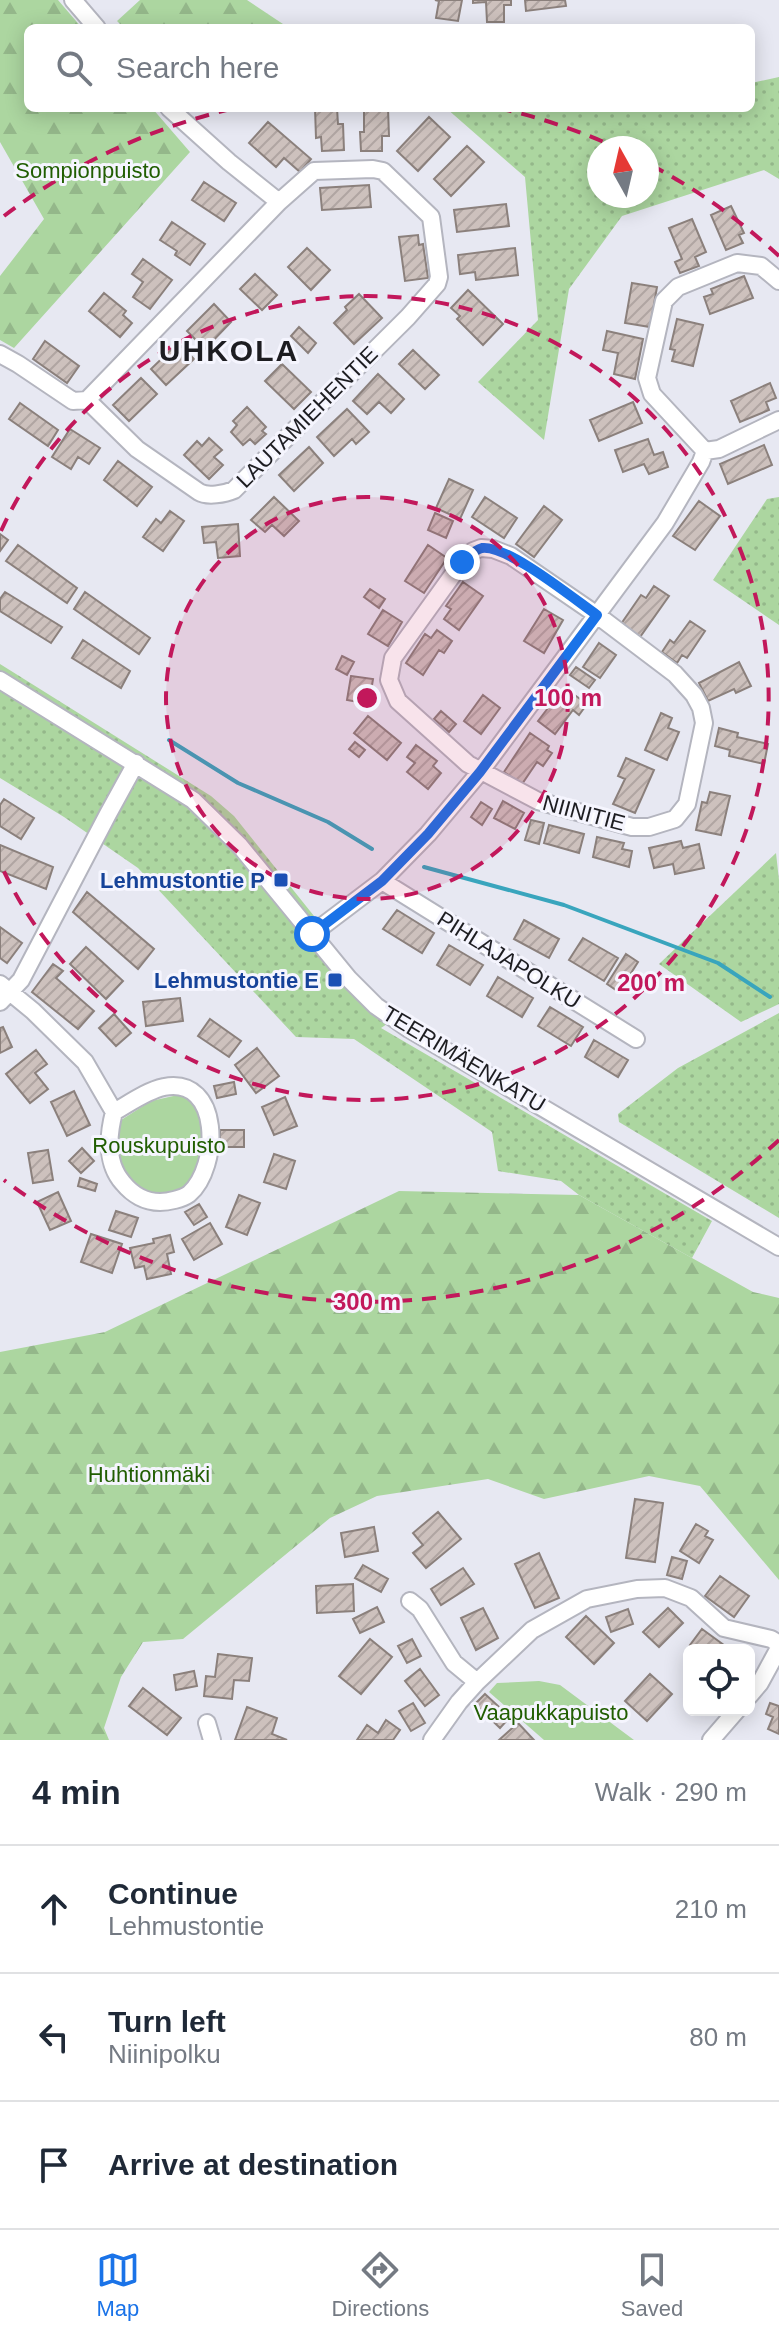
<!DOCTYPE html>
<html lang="en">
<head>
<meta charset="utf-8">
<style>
  :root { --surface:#fff; --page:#f6f6f7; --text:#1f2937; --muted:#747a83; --line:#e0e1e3; --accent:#1a73e8 }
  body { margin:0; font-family:Helvetica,sans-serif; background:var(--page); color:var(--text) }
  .controls { position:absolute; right:24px; bottom:24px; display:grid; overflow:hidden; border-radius:12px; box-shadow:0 4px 20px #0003 }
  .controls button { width:72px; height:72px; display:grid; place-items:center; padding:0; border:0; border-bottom:2px solid var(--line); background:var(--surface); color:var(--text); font:40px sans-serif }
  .compass { position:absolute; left:587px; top:136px; width:72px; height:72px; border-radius:50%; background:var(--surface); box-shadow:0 4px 20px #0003; rotate:352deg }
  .stop { position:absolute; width:24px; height:24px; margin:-18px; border:6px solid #1a73e8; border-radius:50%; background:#fff }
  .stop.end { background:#1a73e8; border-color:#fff; box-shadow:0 2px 8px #0008 }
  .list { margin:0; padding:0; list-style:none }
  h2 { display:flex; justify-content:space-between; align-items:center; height:104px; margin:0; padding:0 32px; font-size:34px }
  h2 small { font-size:26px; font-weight:400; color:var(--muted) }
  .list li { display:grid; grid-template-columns:52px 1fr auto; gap:24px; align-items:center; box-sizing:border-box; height:128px; padding:0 32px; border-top:2px solid var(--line) }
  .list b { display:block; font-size:30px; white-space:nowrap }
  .list p { margin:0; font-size:26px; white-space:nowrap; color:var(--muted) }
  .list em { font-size:26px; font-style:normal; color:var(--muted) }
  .icon { flex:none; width:44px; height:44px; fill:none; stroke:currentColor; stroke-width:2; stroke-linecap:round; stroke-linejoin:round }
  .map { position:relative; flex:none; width:779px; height:1740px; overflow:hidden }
  .search { position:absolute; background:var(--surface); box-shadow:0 4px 20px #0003; left:24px; right:24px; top:24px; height:88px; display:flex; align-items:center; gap:20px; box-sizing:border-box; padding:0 28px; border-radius:12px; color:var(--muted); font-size:30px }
  .sheet { height:488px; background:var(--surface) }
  nav { display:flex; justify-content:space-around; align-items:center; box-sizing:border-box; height:112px; border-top:2px solid var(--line); background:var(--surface); font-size:22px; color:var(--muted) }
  nav a { display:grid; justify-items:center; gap:4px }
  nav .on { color:var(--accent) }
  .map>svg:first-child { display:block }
  .grass { fill:url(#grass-dots); fill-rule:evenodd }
  .forest { fill:url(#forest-firs) }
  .park { fill:#acd6a0 }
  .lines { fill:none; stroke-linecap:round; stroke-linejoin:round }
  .stream { stroke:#39a5bd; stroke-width:4 }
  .building { fill:url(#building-hatch); stroke:#8b807c; stroke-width:2 }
  .minor-casing { stroke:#b4b5bf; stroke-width:20 }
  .minor { stroke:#fff; stroke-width:16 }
  .route { stroke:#1a73e8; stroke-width:10 }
  .ring { fill:none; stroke:#c2185b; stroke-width:4; stroke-dasharray:14 10 }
  .transit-dot { fill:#1a4fb4; stroke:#f5f5fe; stroke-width:3 }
  .labels { text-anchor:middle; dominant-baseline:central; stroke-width:6; stroke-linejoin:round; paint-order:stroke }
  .park-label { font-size:22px; fill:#215e02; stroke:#f5f5fe }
  .street-label { font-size:22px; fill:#1d1d21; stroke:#f5f5fe }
  .transit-label { font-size:22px; font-weight:bold; fill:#164399; stroke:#f5f5fe; text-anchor:end }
  .district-label { font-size:30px; font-weight:bold; letter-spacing:2px; fill:#1d1d21; stroke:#f5f5fe }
  .centre { fill:#c2185b; stroke:#f5f5fe; stroke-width:4 }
  .ring-label { font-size:24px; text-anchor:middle; font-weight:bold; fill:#c2185b; stroke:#f5f5fe; stroke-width:6; stroke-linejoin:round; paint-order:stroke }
</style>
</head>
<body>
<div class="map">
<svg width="779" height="1740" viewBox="0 0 779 1740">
  <defs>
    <pattern id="grass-dots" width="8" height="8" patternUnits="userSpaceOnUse" patternTransform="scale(2)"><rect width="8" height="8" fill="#acd6a0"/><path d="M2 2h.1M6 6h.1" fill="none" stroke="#94b78a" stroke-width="1.8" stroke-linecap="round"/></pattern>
    <pattern id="forest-firs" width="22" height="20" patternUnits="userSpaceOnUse" patternTransform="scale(2)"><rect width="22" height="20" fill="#acd6a0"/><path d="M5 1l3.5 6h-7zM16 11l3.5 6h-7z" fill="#94b78a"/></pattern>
    <pattern id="building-hatch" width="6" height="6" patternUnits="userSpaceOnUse" patternTransform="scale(2)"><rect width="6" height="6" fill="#cdc1bd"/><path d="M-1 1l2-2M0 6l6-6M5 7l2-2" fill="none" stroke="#b0a5a2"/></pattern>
  </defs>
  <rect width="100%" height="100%" fill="#e7e8f2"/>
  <!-- grass -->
  <path class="grass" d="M779,77V179L764,170L622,216L569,289L544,440L478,382L538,320L525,177L446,108H751V83ZM599,148H647V196H599Z
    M779,497V625L713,580L767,499Z
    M0,664L211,796L234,816L318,921L309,918L250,846L204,798L0,674Z
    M0,691L164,789L210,824L319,955L387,1024L381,1028L712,1221L692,1258L579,1195L561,1181L498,1171L492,1132L354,1039L296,1037L138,868L64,817L0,778Z
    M776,853L779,880V1004L741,1022L659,964Z
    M779,1013V1218L619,1122L618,1114L678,1068Z"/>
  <!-- forest -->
  <path class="forest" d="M0,0H58L82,28H28V108H152L190,152L14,348L0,340V276L44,219L0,142Z
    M140,0H247L289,28H124L117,21Z
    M399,1191L579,1195L753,1292L779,1298V1580L700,1486L649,1476L544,1499L488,1479L377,1496L330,1518L183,1639L143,1642L121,1677L104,1728L109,1740H0V1352L105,1332Z"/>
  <!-- park -->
  <path class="park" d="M178,1095L191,1099L202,1113L203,1155L193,1179L181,1190L160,1196L147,1194L122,1173L116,1151L118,1122L151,1101Z
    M539,1681L560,1685L634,1740H544L489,1692L497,1683Z"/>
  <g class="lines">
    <!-- stream -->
    <path class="stream" d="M169,740L238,783L328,822L372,849
      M424,867L564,905L718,963L770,997"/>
  </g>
  <!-- building -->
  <path class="building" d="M435,0H462L458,21L436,18L439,1Z
    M473,0H511V5H504V22H487L486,2L473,3Z
    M525,0H565L566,6L526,11Z
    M315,108H337L338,124H343L344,150L322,151L321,137L316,138Z
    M364,108H388L389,136H382V151H361L360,132H364Z
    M429,117L450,137L418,171L397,151Z
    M268,122L311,159L300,172L284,158L276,167L249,143Z
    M467,146L484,162L451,196L434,179Z
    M204,182L236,203L224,221L192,200Z
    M369,185L371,207L322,210L320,188Z
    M506,204L509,226L457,232L454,210Z
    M731,206L744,233L739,235L743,243L726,250L711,215Z
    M692,219L706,252L695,257L699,266L680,273L675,262L682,259L669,228Z
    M172,222L205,244L190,265L175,255L177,251L160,240Z
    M418,235L419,245L423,244L428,278L405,281L399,237Z
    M307,248L330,270L311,290L288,267Z
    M515,248L518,275L476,280L475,272L460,274L458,255Z
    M143,259L172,280L150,309L133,297L143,282L132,274Z
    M255,274L277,295L262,310L240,289Z
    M744,276L753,298L710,314L704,297L713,294L711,289Z
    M632,283L657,287L650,327L625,323Z
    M468,290L503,324L483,345L457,319L460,316L451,308Z
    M104,293L126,311L123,315L132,323L120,337L89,311Z
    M359,294L382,318L354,344L334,323L347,310L345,307Z
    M214,304L231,322L205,349L187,331Z
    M677,319L703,325L693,366L672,361L675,350L670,349Z
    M299,327L316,343L308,353L291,336Z
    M607,331L643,339L635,379L614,374L618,353L603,350Z
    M45,341L79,366L67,383L33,359Z
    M178,343L194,359L166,385L151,369Z
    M413,350L439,375L425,389L399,364Z
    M282,364L311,392L294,409L265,381Z
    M378,374L404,399L391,413L379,402L367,414L353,401Z
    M141,378L157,394L129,421L113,405Z
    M770,383L776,398L766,402L769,410L740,422L731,401Z
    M633,402L642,423L599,441L590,420Z
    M20,403L58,430L48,446L9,419Z
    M247,407L266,427L262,431L266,434L255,444L250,439L243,445L231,432L237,425L233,421Z
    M347,409L369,432L356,444L352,439L334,456L317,437Z
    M70,429L100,448L89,464L78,457L71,469L52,457Z
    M209,438L222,450L214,457L223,465L209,479L184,455L197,441L202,446Z
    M648,439L654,455L663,452L668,467L649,474L644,464L623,472L615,450Z
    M764,445L772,465L728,484L720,464Z
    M309,447L323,463L294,491L279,475Z
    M118,461L152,487L137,506L104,480Z
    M449,479L473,490L460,519L436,508Z
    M274,497L299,521L284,536L272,525L265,532L251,520Z
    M485,497L517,518L504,538L472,517Z
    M699,501L720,516L695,550L673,536Z
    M544,506L562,520L534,557L516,544Z
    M170,511L184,521L163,551L143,537L156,519L161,523Z
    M435,513L453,521L446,538L428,530Z
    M238,524L240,556L218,558L216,542L204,543L202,527Z
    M0,534L8,540L0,551Z
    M18,545L77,588L67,603L6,561Z
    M428,545L447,558L424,593L405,581Z
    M463,582L483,596L459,630L444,619L451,609L446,606Z
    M654,586L669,596L640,637L621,624L641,595L646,598Z
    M370,589L385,599L379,608L364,597Z
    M5,592L62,627L51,643L0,611V599Z
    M85,592L150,638L139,654L74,609Z
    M544,609L563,620L544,653L524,641Z
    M383,610L402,622L388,646L368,634Z
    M690,621L705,631L687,658L682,655L677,663L662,652L670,640L674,643Z
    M437,630L452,641L444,653L439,650L423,675L406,663L425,634L431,638Z
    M83,640L130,671L121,688L72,658Z
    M599,643L616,655L600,678L583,667Z
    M342,656L354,662L347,675L336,669Z
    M739,662L751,686L736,693L734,689L708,701L699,683Z
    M576,667L595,680L589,688L570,675Z
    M351,676L373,679L369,704L347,700Z
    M569,691L587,704L579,715L573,710L555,734L538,721L559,694L564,698Z
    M483,695L500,708L481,734L464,721Z
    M441,711L456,724L449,732L434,719Z
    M661,713L672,718L668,728L679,732L667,760L645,750Z
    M368,716L401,743L387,760L354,733Z
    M719,728L738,733L737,737L768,744L764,764L729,756L730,750L715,746Z
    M530,733L549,746L547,750L552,753L543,766L537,762L522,784L504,772Z
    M355,742L365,750L359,757L349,749Z
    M416,745L437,761L433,766L441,773L428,789L407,772L415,763L407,757Z
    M626,758L654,770L635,813L613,804L625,779L618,776Z
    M710,792L730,796L721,835L696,830L702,802L707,803Z
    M4,799L34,818L21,839L0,826V805Z
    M503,801L524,813L515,829L494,818Z
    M481,802L492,809L482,825L471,817Z
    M531,820L544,823L539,844L525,840Z
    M549,825L584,834L579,853L544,843Z
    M597,837L624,843L622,849L632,851L629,867L593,857Z
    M681,841L683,848L699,844L704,868L675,874L673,864L654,868L649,848Z
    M0,845L53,867L46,889L0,871Z
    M87,892L154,949L138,969L73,912Z
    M397,910L434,933L422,953L383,929Z
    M524,920L559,939L549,958L514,939Z
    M0,927L22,943L7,963L0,958Z
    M583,938L618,958L604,981L569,960Z
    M449,945L483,965L470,985L437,965Z
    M86,947L123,981L106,999L70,964Z
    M626,954L638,962L619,992L607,984Z
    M53,964L63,971L56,978L94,1011L78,1029L32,992Z
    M498,977L533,998L522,1017L487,996Z
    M180,998L183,1021L146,1026L143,1002Z
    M550,1007L583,1027L571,1046L538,1026Z
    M114,1014L131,1033L116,1046L99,1028Z
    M210,1019L241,1041L229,1057L198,1036Z
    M3,1027L12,1047L0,1053V1028Z
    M594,1040L628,1060L618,1077L585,1057Z
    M257,1048L279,1076L256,1093L235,1065Z
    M36,1050L47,1064L35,1073L48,1089L30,1103L6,1074Z
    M234,1082L236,1094L217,1098L214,1086Z
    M74,1091L90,1125L67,1136L51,1102Z
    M285,1097L297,1126L274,1135L262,1107Z
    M220,1130H244V1147H220Z
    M82,1148L94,1161L81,1173L69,1161Z
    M48,1150L53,1180L33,1183L28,1153Z
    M274,1154L295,1161L286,1189L264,1182Z
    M80,1178L97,1184L95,1191L78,1186Z
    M58,1192L71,1221L50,1230L37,1202Z
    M239,1195L260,1203L247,1235L226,1227Z
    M199,1204L207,1217L194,1225L185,1212Z
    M116,1211L138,1218L131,1237L109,1230Z
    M210,1223L222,1244L194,1260L182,1239Z
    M91,1234L122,1244L112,1273L81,1262Z
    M170,1235L174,1252L167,1254L171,1274L147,1279L144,1266L135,1268L130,1248L154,1243L153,1239Z
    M635,1499L663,1503L655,1562L626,1558Z
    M438,1512L461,1539L426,1568L413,1553L423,1545L413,1533Z
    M696,1524L708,1531L705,1536L713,1540L699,1563L680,1551Z
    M374,1527L378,1551L345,1557L341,1533Z
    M539,1553L559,1598L535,1608L515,1564Z
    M672,1557L687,1561L682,1579L667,1575Z
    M363,1565L388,1579L381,1592L355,1578Z
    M463,1568L474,1584L441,1605L431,1589Z
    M720,1576L749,1596L734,1617L705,1596Z
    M353,1584L354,1611L317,1613L316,1586Z
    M377,1607L384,1622L360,1633L353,1619Z
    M483,1608L498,1638L476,1650L461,1618Z
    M668,1608L683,1623L659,1647L643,1632Z
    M628,1609L633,1624L611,1632L606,1617Z
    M586,1616L614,1643L594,1664L566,1637Z
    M702,1629L728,1648L727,1650H697L690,1645Z
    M370,1639L392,1657L361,1694L339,1676Z
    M412,1639L421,1656L407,1663L398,1646Z
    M218,1654L252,1658L249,1681L234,1680L232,1699L204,1696L206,1676L215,1677Z
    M420,1669L439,1695L425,1706L405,1681Z
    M194,1671L197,1686L176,1690L174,1675Z
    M650,1674L672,1694L647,1721L625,1701Z
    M143,1688L181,1718L167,1735L129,1706Z
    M485,1694L510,1717L500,1728L475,1704Z
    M413,1703L425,1723L411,1731L399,1711Z
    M770,1703L779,1706V1734L768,1729L773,1717L766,1714Z
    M247,1707L277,1718L272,1734L287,1740H235Z
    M386,1720L400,1730L393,1740H357L367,1725L378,1733Z
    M518,1723L534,1740H499Z"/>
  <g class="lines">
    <!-- minor casing -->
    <g class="minor-casing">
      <path id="minor" d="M73,0L97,28
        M169,108L229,162L279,202
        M0,354L18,364L73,401L87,400L279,202L314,171L373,169L383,171L431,217L439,277L437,284L408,317L234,490C225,494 207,497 199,492L137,449L87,400
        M705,451L652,394L647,378L664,301L678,287L737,263L761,266L779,281
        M705,451L719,449L779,420
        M481,548L493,549L511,556L597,615L675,674L694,695L701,708L704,723L687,804L675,819L649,827H632L538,801L468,764L398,701L389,680L393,658L462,562L473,551Z
        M0,680L193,800L240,846L349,979L376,1006L409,1029L779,1247
        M382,881L636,1039
        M312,934L382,881L428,834L480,772L665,523L701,462L705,451
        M0,984L33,1011L85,1062L114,1112C108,1135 106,1164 123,1183C132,1194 145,1202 160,1202C168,1202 182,1199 189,1194C220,1167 222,1076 164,1087C146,1091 130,1103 114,1112
        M0,1002L21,980L108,814L136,763
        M410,1601L420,1609L454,1663L477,1682
        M749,1696L760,1683L779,1648
        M207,1723L212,1740
        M432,1740L459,1702L477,1682L532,1630L587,1599L637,1589L665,1588L691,1598L724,1628L771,1639L779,1644
        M711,1740L737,1710"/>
    </g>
    <!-- minor -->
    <use href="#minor" class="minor"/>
  </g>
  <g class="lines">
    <!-- route -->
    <path class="route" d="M312,934L382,881L428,834L480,772L597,615C574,599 508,545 482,548C474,550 468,557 462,562"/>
  </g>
  <!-- distance rings -->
  <circle cx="367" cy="698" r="201" fill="#c2185b" fill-opacity=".12"/>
  <g class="ring">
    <circle cx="367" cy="698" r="201"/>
    <path d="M1 531A402 402 0 1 1 1 865"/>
    <path d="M779 1140A604 604 0 0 1 4 1180M4 216A604 604 0 0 1 236 108M498 108A604 604 0 0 1 613 146M651 165A604 604 0 0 1 779 256"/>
  </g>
  <!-- markers -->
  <g class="transit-dot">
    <rect x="273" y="872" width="16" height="16" rx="4"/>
    <rect x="327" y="972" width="16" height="16" rx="4"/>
  </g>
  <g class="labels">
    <!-- park labels -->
    <g class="park-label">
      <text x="88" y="170">Sompionpuisto</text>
      <text x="159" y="1145">Rouskupuisto</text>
      <text x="149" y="1474">Huhtionmäki</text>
      <text x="551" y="1712">Vaapukkapuisto</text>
    </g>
    <!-- street labels -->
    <g class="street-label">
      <text transform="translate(307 417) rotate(-45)">LAUTAMIEHENTIE</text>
      <text transform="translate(584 813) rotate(15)">NIINITIE</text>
      <text transform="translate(509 960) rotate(32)">PIHLAJAPOLKU</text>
      <text transform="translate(464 1059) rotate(31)">TEERIMÄENKATU</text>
    </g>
    <!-- transit labels -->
    <g class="transit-label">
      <text x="265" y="880">Lehmustontie P</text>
      <text x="319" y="980">Lehmustontie E</text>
    </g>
    <!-- district labels -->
    <g class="district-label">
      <text x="229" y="350">UHKOLA</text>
    </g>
  </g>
  <circle cx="367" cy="698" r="12" class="centre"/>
  <g class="ring-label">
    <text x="568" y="706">100 m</text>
    <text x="651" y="991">200 m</text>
    <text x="367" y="1310">300 m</text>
  </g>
</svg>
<div class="controls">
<button><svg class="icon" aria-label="locate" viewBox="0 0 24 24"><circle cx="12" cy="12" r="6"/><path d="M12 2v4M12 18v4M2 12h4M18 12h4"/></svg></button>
</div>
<svg class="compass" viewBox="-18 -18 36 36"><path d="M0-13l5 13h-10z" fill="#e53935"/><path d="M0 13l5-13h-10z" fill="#747a83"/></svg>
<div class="stop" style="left:312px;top:934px"></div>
<div class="stop end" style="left:462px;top:562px"></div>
<div class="search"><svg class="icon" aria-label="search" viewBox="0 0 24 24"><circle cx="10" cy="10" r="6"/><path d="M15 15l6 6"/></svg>Search here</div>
</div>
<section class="sheet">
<h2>4 min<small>Walk · 290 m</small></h2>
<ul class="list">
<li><svg class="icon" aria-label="ahead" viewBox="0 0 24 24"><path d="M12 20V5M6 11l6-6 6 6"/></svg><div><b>Continue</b><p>Lehmustontie</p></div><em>210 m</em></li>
<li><svg class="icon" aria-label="left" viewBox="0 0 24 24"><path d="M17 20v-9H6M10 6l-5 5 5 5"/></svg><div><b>Turn left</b><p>Niinipolku</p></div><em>80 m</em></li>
<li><svg class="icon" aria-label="arrive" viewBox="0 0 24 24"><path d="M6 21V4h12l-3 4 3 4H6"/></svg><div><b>Arrive at destination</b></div></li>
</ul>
</section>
<nav>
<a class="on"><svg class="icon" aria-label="map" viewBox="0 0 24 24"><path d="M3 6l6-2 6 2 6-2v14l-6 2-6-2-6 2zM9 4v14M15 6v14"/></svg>Map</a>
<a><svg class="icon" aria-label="directions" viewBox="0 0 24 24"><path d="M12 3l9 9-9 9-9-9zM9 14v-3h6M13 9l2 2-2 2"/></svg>Directions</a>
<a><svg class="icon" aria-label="saved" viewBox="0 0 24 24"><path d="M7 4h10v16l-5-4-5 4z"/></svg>Saved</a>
</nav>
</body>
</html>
